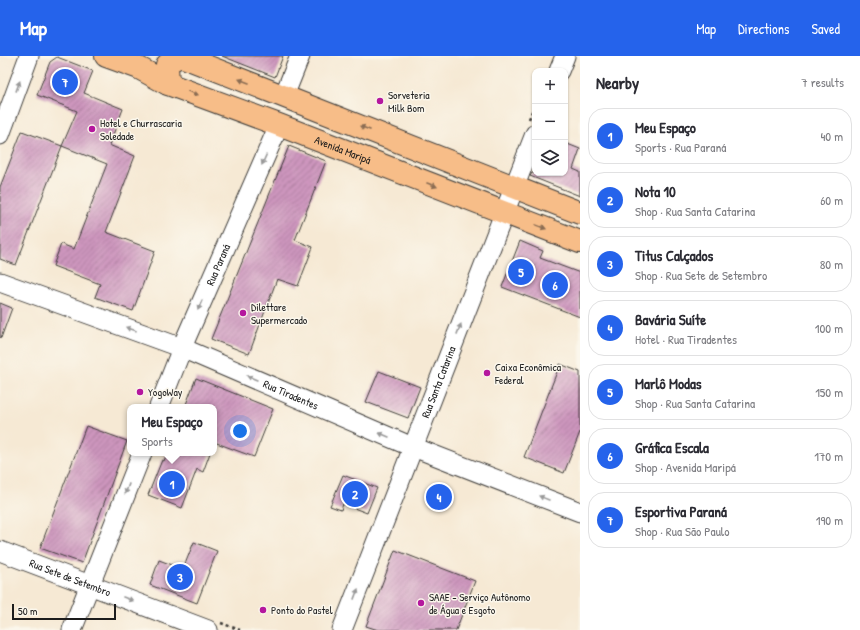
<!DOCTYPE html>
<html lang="en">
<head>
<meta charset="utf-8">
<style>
  :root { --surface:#fff; --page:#f7f7f7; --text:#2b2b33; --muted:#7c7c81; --line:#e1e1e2; --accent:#2563eb }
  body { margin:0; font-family:"Patrick Hand",sans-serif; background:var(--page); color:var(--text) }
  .controls { position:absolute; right:12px; top:12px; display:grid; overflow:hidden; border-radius:8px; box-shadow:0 1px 3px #0004 }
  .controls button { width:36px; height:36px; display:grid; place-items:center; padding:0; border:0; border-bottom:1px solid var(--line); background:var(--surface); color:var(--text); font:20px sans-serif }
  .scale { position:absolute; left:12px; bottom:10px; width:104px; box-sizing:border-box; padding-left:4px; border:2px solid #1c1c1c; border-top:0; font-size:11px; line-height:14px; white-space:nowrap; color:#1c1c1c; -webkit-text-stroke:3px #fbf7ec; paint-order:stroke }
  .you { position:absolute; left:240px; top:375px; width:14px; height:14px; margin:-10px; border:3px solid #fff; border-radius:50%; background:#1a73e8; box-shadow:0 0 0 6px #1a73e833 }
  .badge { display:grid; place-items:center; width:26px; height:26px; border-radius:50%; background:var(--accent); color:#fff; font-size:13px; font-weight:700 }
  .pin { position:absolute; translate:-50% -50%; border:2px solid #fff; box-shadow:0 1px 4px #0006 }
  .popup { position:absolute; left:127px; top:348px; width:90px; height:52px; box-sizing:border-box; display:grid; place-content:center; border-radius:8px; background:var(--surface); filter:drop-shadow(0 1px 3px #0005); font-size:13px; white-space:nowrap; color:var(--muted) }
  .popup b { font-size:15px; color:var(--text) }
  .popup::after { content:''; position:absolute; left:50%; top:100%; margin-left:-8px; border:8px solid transparent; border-top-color:var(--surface) }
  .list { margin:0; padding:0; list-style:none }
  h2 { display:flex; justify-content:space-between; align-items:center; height:52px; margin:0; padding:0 16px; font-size:17px }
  h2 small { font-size:13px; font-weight:400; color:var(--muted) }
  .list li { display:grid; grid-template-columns:26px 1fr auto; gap:12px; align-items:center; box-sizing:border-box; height:56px; margin:0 8px 8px; padding:0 8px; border:1px solid var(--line); border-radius:16px }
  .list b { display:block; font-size:15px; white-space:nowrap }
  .list p { margin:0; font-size:13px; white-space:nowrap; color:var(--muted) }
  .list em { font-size:13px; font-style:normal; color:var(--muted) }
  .icon { flex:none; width:22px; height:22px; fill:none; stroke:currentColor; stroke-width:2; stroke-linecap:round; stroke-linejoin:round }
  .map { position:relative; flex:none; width:580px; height:574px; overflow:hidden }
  header { display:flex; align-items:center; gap:24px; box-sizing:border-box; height:56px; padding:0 20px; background:var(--accent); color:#fff }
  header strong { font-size:19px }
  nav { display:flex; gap:22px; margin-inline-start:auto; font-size:14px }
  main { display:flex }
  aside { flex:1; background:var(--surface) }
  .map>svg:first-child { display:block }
  .building { fill:url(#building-hatch) }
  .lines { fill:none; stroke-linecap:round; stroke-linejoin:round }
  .minor-casing { stroke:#3d3b38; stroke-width:21 }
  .major-casing { stroke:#3d3b38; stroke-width:24 }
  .path { stroke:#3d3b38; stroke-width:2.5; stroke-dasharray:3 3; stroke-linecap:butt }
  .minor { stroke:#fff; stroke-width:19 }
  .major { stroke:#f7bd88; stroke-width:22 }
  .oneway { fill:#8a6c52 }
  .oneway2 { fill:#999 }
  .poi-dot { fill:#b5179e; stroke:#fbf7ec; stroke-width:1.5 }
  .labels { text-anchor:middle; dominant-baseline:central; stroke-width:3; stroke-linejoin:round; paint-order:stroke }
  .poi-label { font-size:11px; fill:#1c1c1c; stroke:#fbf7ec; text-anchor:start }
  .street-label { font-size:11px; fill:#1c1c1c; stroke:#fbf7ec }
</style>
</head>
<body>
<header>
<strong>Map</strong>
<nav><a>Map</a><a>Directions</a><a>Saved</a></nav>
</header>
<main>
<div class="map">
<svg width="580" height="574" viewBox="0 0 580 574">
  <defs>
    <pattern id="building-hatch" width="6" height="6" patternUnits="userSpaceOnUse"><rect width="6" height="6" fill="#cd95bd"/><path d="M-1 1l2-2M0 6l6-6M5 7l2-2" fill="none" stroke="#a67999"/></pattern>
  </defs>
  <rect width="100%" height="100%" fill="#fbf7ec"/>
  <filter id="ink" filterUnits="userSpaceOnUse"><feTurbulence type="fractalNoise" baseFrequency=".025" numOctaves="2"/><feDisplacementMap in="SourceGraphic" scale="8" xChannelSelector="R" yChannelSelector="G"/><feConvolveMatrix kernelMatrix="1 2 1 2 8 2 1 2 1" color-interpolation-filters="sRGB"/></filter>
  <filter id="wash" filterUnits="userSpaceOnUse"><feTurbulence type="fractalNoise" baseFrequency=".012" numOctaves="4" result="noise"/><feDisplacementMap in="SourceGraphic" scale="16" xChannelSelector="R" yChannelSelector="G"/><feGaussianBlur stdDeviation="0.9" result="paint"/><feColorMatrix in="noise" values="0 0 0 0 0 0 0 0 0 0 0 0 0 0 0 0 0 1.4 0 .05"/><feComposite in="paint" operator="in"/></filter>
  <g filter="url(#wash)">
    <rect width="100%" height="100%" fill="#f6e9d4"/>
    <g id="blocks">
      <!-- building -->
      <path class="building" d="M222,0H283L275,21Z
        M57,1L93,15L84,37L123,53L109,89L135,100L106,176L155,195L133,255L95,241L100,228L53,210L61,188L74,193L107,108L62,90L77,55L37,39L50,6Z
        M22,75L62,90L16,209L0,203V131Z
        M565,87L580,93L573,113L580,116V140L530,120L532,117H565Z
        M289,90L326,105L295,184L313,191L298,230L277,223L249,298L211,283Z
        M520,185L543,195L540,202L580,217V261L502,231Z
        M0,247L12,252L1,282L0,281Z
        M560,308L580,316V376L564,417L524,401Z
        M379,315L420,331L408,362L366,346Z
        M196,322L273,353L254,401L214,386V351H185Z
        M86,370L127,385L82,507L40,492Z
        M167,397H210L203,416L197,413L182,452L148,439L162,404L164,405Z
        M343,419L377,432L367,457L343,448L341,454L330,450Z
        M194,486L217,495L197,547L150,529L159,504L183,513Z
        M395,494L475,525L456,574H378L366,570Z"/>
    </g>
  </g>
  <g filter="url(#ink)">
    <use href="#blocks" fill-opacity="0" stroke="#3d3b38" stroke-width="1"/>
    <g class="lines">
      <!-- minor casing -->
      <g class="minor-casing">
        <g id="minor">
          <path d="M559,15L565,0"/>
          <path d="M284,40L300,0"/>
          <path d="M0,79L29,0"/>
          <path id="s1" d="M0,226L182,292L403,387L580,456"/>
          <path id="s2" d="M159,351L186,282L279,69"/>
          <path id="s3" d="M0,495L208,574"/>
          <path d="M72,574L142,397"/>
          <path id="s4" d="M342,574L535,78"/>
        </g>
      </g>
      <!-- major casing -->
      <g class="major-casing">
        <g id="major">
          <path id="s5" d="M106,0L139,12L168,28L279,69L580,186"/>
          <path d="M168,28L167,9L172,4L181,0L580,157"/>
        </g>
      </g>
      <!-- path -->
      <path class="path" d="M529,63L535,48
        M221,567L240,574"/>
      <!-- minor -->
      <use href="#minor" class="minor"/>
      <!-- major -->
      <use href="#major" class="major"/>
    </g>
    <!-- one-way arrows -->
    <defs><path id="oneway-solid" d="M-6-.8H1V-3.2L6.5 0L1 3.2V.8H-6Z"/></defs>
    <g class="oneway">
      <use href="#oneway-solid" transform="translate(244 25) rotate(-159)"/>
      <use href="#oneway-solid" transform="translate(193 37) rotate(20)"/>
      <use href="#oneway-solid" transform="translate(365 72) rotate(-159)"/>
      <use href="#oneway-solid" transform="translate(432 129) rotate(21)"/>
      <use href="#oneway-solid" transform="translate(541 171) rotate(21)"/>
    </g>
    <g class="oneway2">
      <use href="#oneway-solid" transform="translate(18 30) rotate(-70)"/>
      <use href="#oneway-solid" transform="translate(264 104) rotate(114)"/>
      <use href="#oneway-solid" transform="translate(200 249) rotate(114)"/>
      <use href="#oneway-solid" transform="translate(131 273) rotate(-160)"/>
      <use href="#oneway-solid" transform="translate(459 273) rotate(-69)"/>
      <use href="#oneway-solid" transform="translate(252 322) rotate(-157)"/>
      <use href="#oneway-solid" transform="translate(384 379) rotate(-157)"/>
      <use href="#oneway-solid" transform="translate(127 433) rotate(111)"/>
      <use href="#oneway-solid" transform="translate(544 442) rotate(-158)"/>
      <use href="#oneway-solid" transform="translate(356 538) rotate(-69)"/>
      <use href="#oneway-solid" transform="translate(128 543) rotate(21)"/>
    </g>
  </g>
  <!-- markers -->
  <g class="poi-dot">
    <circle cx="380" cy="45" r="4"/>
    <circle cx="92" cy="73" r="4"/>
    <circle cx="243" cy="257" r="4"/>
    <circle cx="487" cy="317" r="4"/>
    <circle cx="140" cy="336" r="4"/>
    <circle cx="421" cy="547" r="4"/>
    <circle cx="263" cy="554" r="4"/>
  </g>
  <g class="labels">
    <!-- poi labels -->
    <g class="poi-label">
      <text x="388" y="39">Sorveteria<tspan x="388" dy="13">Milk Bom</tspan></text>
      <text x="100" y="67">Hotel e Churrascaria<tspan x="100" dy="13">Soledade</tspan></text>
      <text x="251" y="251">Dilettare<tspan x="251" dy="13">Supermercado</tspan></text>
      <text x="495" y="311">Caixa Econômica<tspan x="495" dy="13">Federal</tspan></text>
      <text x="148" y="336">YogoWay</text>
      <text x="429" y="541">SAAE - Serviço Autônomo<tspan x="429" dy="13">de Água e Esgoto</tspan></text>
      <text x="271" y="554">Ponto do Pastel</text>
    </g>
    <!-- street labels -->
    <g class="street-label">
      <text stroke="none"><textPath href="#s5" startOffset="255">Avenida Maripá</textPath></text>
      <text stroke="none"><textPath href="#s2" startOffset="154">Rua Paraná</textPath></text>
      <text stroke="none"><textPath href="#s4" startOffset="266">Rua Santa Catarina</textPath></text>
      <text stroke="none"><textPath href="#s1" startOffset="312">Rua Tiradentes</textPath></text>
      <text stroke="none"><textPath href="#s3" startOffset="75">Rua Sete de Setembro</textPath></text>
    </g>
  </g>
</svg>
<div class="controls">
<button>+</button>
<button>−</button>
<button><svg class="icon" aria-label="layers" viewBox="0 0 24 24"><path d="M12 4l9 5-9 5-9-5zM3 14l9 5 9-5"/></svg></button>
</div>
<div class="scale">50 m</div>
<div class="you"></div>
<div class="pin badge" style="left:172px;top:428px">1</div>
<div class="popup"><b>Meu Espaço</b>Sports</div>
<div class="pin badge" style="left:355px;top:438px">2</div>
<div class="pin badge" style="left:180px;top:521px">3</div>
<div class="pin badge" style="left:439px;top:441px">4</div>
<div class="pin badge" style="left:521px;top:216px">5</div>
<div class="pin badge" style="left:555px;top:229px">6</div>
<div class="pin badge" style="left:65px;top:26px">7</div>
</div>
<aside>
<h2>Nearby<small>7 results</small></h2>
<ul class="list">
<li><span class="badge">1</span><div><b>Meu Espaço</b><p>Sports · Rua Paraná</p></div><em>40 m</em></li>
<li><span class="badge">2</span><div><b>Nota 10</b><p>Shop · Rua Santa Catarina</p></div><em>60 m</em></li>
<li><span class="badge">3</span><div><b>Titus Calçados</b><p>Shop · Rua Sete de Setembro</p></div><em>80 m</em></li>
<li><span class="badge">4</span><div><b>Bavária Suíte</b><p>Hotel · Rua Tiradentes</p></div><em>100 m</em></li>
<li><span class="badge">5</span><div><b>Marlô Modas</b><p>Shop · Rua Santa Catarina</p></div><em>150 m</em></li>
<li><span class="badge">6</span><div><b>Gráfica Escala</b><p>Shop · Avenida Maripá</p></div><em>170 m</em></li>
<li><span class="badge">7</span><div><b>Esportiva Paraná</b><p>Shop · Rua São Paulo</p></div><em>190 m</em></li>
</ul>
</aside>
</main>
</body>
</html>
